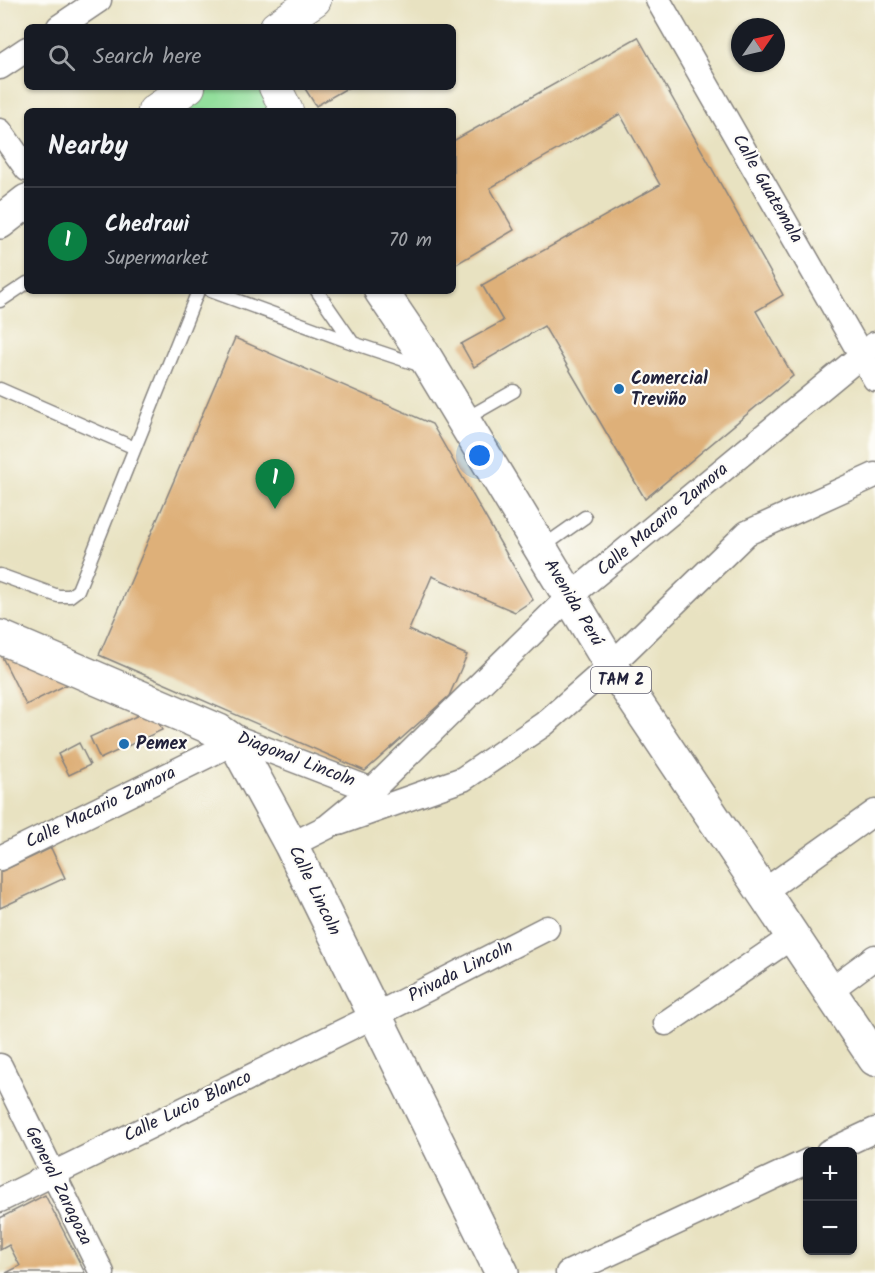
<!DOCTYPE html>
<html lang="en">
<head>
<meta charset="utf-8">
<style>
  :root { --surface:#171b24; --page:#20242c; --text:#f1f3f6; --muted:#9ea1a6; --line:#363941; --accent:#0b8043 }
  body { margin:0; font-family:Kalam,sans-serif; background:var(--page); color:var(--text) }
  .controls { position:absolute; right:18px; bottom:18px; display:grid; overflow:hidden; border-radius:9px; box-shadow:0 2px 4px #0004 }
  .controls button { width:54px; height:54px; display:grid; place-items:center; padding:0; border:0; border-bottom:2px solid var(--line); background:var(--surface); color:var(--text); font:30px sans-serif }
  .compass { position:absolute; left:731px; top:18px; width:54px; height:54px; border-radius:50%; background:var(--surface); box-shadow:0 2px 4px #0004; rotate:56deg }
  .you { position:absolute; left:480px; top:456px; width:21px; height:21px; margin:-15px; border:4px solid #fff; border-radius:50%; background:#1a73e8; box-shadow:0 0 0 9px #1a73e833 }
  .badge { display:grid; place-items:center; width:39px; height:39px; border-radius:50%; background:var(--accent); color:#fff; font-size:20px; font-weight:700 }
  .pin { position:absolute; translate:-50% -50px; filter:drop-shadow(0 2px 3px #0008) }
  .pin::after { content:''; position:absolute; top:32px; width:21px; height:18px; background:inherit; clip-path:polygon(0 0,100% 0,50% 100%) }
  .list { margin:0; padding:0; list-style:none }
  h2 { display:flex; justify-content:space-between; align-items:center; height:78px; margin:0; padding:0 24px; font-size:26px }
  h2 small { font-size:20px; font-weight:400; color:var(--muted) }
  .list li { display:grid; grid-template-columns:39px 1fr auto; gap:18px; align-items:center; box-sizing:border-box; height:108px; padding:0 24px; border-top:2px solid var(--line) }
  .list b { display:block; font-size:22px; white-space:nowrap }
  .list p { margin:0; font-size:20px; white-space:nowrap; color:var(--muted) }
  .list em { font-size:20px; font-style:normal; color:var(--muted) }
  .icon { flex:none; width:33px; height:33px; fill:none; stroke:currentColor; stroke-width:2; stroke-linecap:round; stroke-linejoin:round }
  .map { position:relative; flex:none; width:875px; height:1273px; overflow:hidden }
  .search { position:absolute; background:var(--surface); box-shadow:0 2px 4px #0004; left:24px; top:24px; width:432px; height:66px; display:flex; align-items:center; gap:15px; box-sizing:border-box; padding:0 21px; border-radius:9px; color:var(--muted); font-size:22px }
  .panel { position:absolute; background:var(--surface); box-shadow:0 2px 4px #0004; left:24px; top:108px; width:432px; height:186px; border-radius:9px }
  .map>svg:first-child { display:block }
  .green { fill:#93df9c; stroke:#5a806c; stroke-width:1.5 }
  .building { fill:#deb079 }
  .lines { fill:none; stroke-linecap:round; stroke-linejoin:round }
  .service-casing { stroke:#85827e; stroke-width:15 }
  .minor-casing { stroke:#85827e; stroke-width:27 }
  .tertiary-casing { stroke:#85827e; stroke-width:34 }
  .primary-casing { stroke:#85827e; stroke-width:36 }
  .service { stroke:#fff; stroke-width:12 }
  .minor { stroke:#fff; stroke-width:24 }
  .tertiary { stroke:#fff; stroke-width:32 }
  .primary { stroke:#fff; stroke-width:33 }
  .poi-dot { fill:#1f6fb2; stroke:#fdfcf7; stroke-width:2 }
  .labels { text-anchor:middle; dominant-baseline:central; stroke-width:4.5; stroke-linejoin:round; paint-order:stroke }
  .shield { fill:#fdfcf7; stroke:#646373; stroke-width:1.5 }
  .shield-label { font-size:16px; font-weight:bold; fill:#22223b }
  .street-label { font-size:18px; fill:#22223b; stroke:#fdfcf7 }
  .poi-label { font-size:18px; font-weight:bold; fill:#22223b; stroke:#fdfcf7; text-anchor:start }
</style>
</head>
<body>
<div class="map">
<svg width="875" height="1273" viewBox="0 0 875 1273">
  <rect width="100%" height="100%" fill="#fdfcf7"/>
  <filter id="ink" filterUnits="userSpaceOnUse"><feTurbulence type="fractalNoise" baseFrequency=".0167" numOctaves="2"/><feDisplacementMap in="SourceGraphic" scale="12" xChannelSelector="R" yChannelSelector="G"/><feConvolveMatrix kernelMatrix="1 2 1 2 8 2 1 2 1" color-interpolation-filters="sRGB"/></filter>
  <filter id="wash" filterUnits="userSpaceOnUse"><feTurbulence type="fractalNoise" baseFrequency=".008" numOctaves="4" result="noise"/><feDisplacementMap in="SourceGraphic" scale="24" xChannelSelector="R" yChannelSelector="G"/><feGaussianBlur stdDeviation="1.35" result="paint"/><feColorMatrix in="noise" values="0 0 0 0 0 0 0 0 0 0 0 0 0 0 0 0 0 1.4 0 .05"/><feComposite in="paint" operator="in"/></filter>
  <g filter="url(#wash)">
    <rect width="100%" height="100%" fill="#e8e2c1"/>
    <!-- green -->
    <path class="green" d="M198,87H267L281,111H162Z"/>
    <g id="blocks">
      <!-- building -->
      <path class="building" d="M638,37L783,295L756,311L793,376L645,499L544,326L474,367L461,344L503,321L482,285L660,185L620,114L490,188L514,230L453,266V141Z
        M304,87H349L316,106Z
        M235,338L432,424L533,600L515,612L432,576L409,630L467,655L449,696L365,771L99,655Z
        M0,653L80,678L26,705Z
        M152,709L162,730L100,759L90,737Z
        M79,743L90,765L69,775L58,754Z
        M51,848L65,878L0,908V872Z
        M45,1195L85,1273H6L20,1266L9,1245L0,1250V1218Z"/>
    </g>
  </g>
  <g filter="url(#ink)">
    <use href="#blocks" fill-opacity="0" stroke="#85827e" stroke-width="1.5"/>
    <g class="lines">
      <!-- service casing -->
      <g class="service-casing">
        <path id="service" d="M211,291L353,343L422,366
          M317,291L353,343
          M0,301L27,283
          M0,389L135,448
          M465,419L514,391
          M541,548L585,517
          M0,575L58,596H70L78,590L198,291"/>
      </g>
      <!-- minor casing -->
      <g class="minor-casing">
        <path id="minor" d="M658,0L875,379
          M59,27L99,0
          M0,67L27,49
          M0,131L27,169
          M224,733L372,790
          M339,823L463,779L544,724L611,665L747,533L875,475
          M291,845L327,827L372,790L569,597L875,344
          M0,858L235,742
          M763,892L875,812
          M829,991L875,957
          M666,1023L793,936
          M0,1066L102,1273
          M828,1152L875,1130
          M0,1200L376,1015L547,928
          M568,1273L808,1161"/>
      </g>
      <!-- tertiary casing -->
      <g class="tertiary-casing">
        <path id="tertiary" d="M276,27L315,0
          M275,87L287,111
          M154,111L189,87"/>
      </g>
      <!-- primary casing -->
      <g class="primary-casing">
        <path id="primary" d="M0,222L27,201
          M381,291L419,347L611,665L875,1059
          M0,637L219,731L235,742L291,845L502,1273"/>
      </g>
      <!-- service -->
      <use href="#service" class="service"/>
      <!-- minor -->
      <use href="#minor" class="minor"/>
      <!-- tertiary -->
      <use href="#tertiary" class="tertiary"/>
      <!-- primary -->
      <use href="#primary" class="primary"/>
    </g>
  </g>
  <!-- markers -->
  <g class="poi-dot">
    <circle cx="619" cy="389" r="6"/>
    <circle cx="124" cy="744" r="6"/>
  </g>
  <g class="labels">
    <!-- shield labels -->
    <rect class="shield" x="591" y="667" width="60" height="26" rx="4.5"/>
    <g class="shield-label">
      <text x="621" y="680">TAM 2</text>
    </g>
    <!-- street labels -->
    <g class="street-label">
      <text transform="translate(767 189) rotate(60)">Calle Guatemala</text>
      <text transform="translate(663 520) rotate(-40)">Calle Macario Zamora</text>
      <text transform="translate(573 603) rotate(59)">Avenida Perú</text>
      <text transform="translate(296 760) rotate(21)">Diagonal Lincoln</text>
      <text transform="translate(101 808) rotate(-26)">Calle Macario Zamora</text>
      <text transform="translate(314 891) rotate(64)">Calle Lincoln</text>
      <text transform="translate(461 972) rotate(-27)">Privada Lincoln</text>
      <text transform="translate(188 1107) rotate(-26)">Calle Lucio Blanco</text>
      <text transform="translate(58 1186) rotate(64)">General Zaragoza</text>
    </g>
    <!-- poi labels -->
    <g class="poi-label">
      <text x="631" y="379">Comercial<tspan x="631" dy="21">Treviño</tspan></text>
      <text x="136" y="744">Pemex</text>
    </g>
  </g>
</svg>
<div class="controls">
<button>+</button>
<button>−</button>
</div>
<svg class="compass" viewBox="-18 -18 36 36"><path d="M0-13l5 13h-10z" fill="#e53935"/><path d="M0 13l5-13h-10z" fill="#9ea1a6"/></svg>
<div class="you"></div>
<div class="pin badge" style="left:275px;top:509px">1</div>
<div class="search"><svg class="icon" aria-label="search" viewBox="0 0 24 24"><circle cx="10" cy="10" r="6"/><path d="M15 15l6 6"/></svg>Search here</div>
<section class="panel">
<h2>Nearby<small></small></h2>
<ul class="list">
<li><span class="badge">1</span><div><b>Chedraui</b><p>Supermarket</p></div><em>70 m</em></li>
</ul>
</section>
</div>
</body>
</html>
